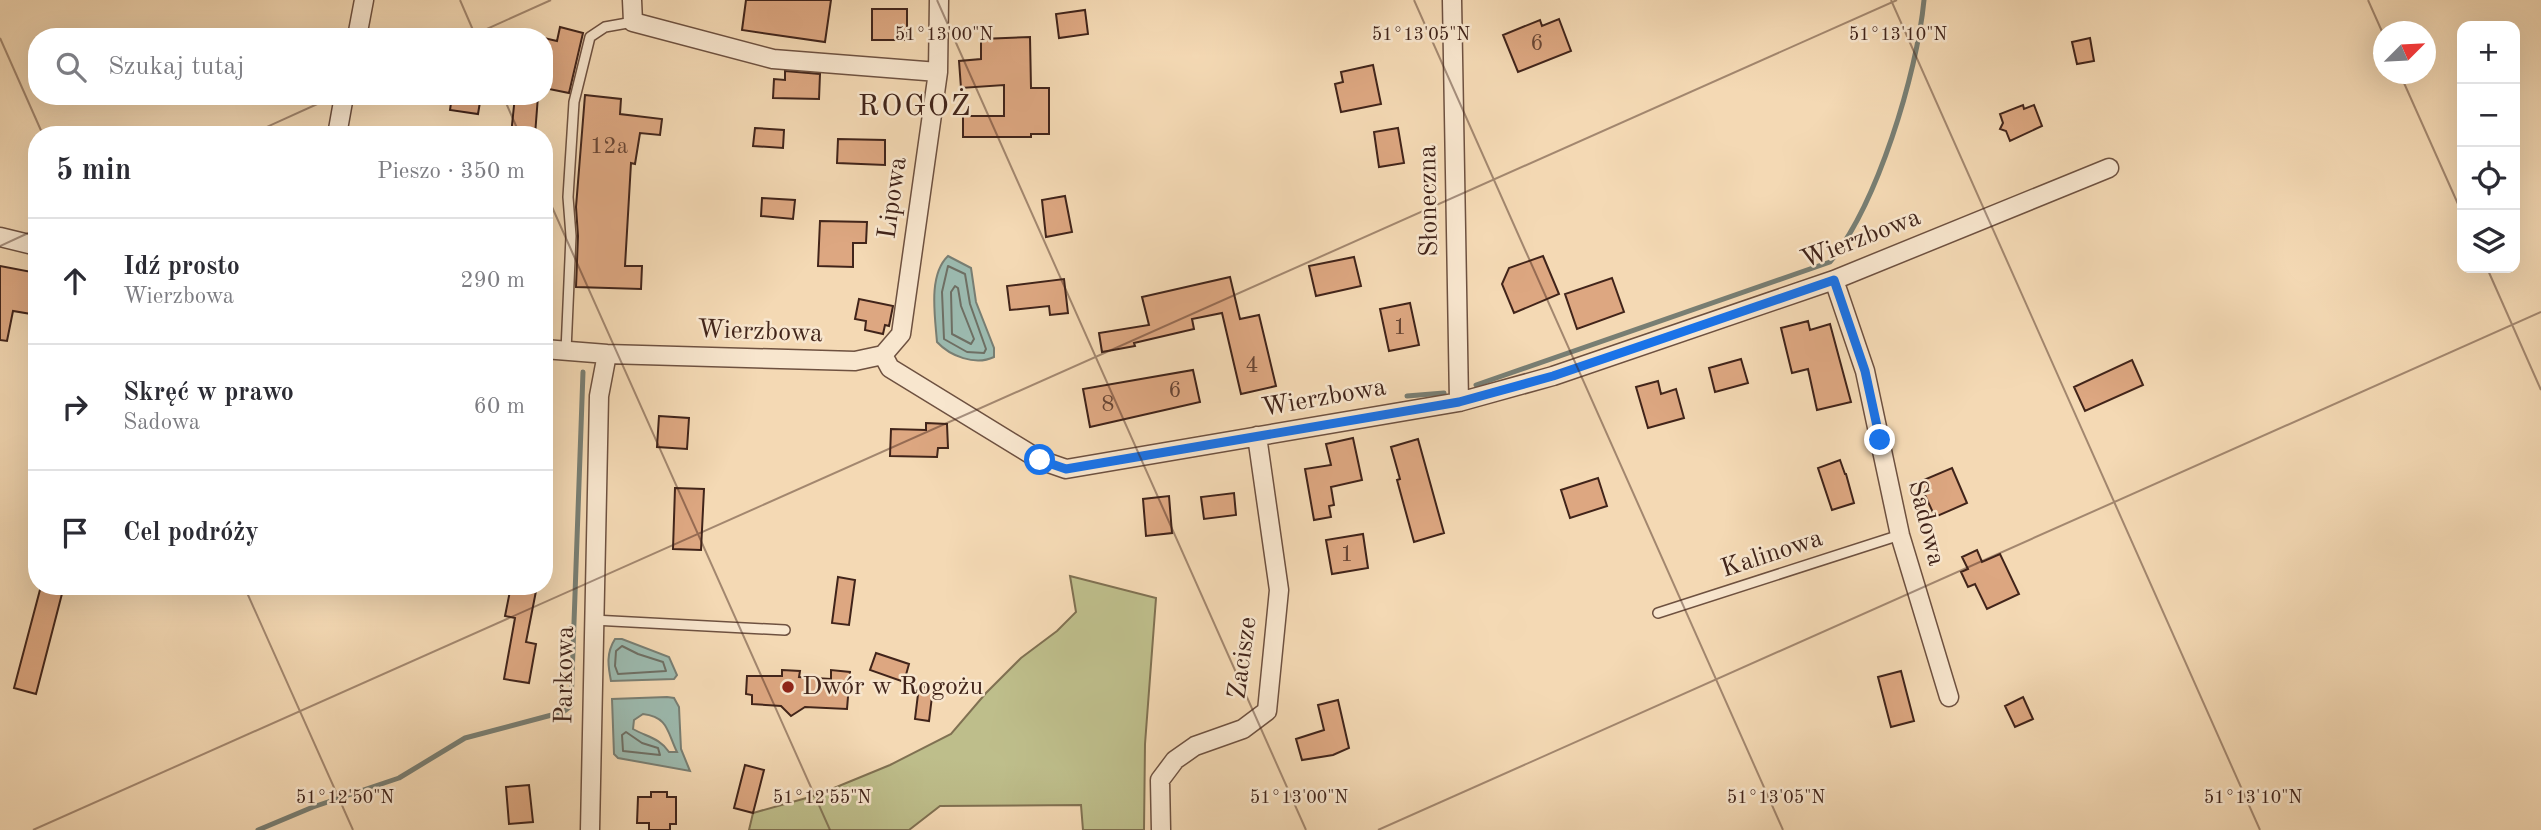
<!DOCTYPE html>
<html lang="pl">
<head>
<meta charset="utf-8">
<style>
  :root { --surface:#fff; --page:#f7f7f7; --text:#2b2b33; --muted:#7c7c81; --line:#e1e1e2 }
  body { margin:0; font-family:"Old Standard TT",serif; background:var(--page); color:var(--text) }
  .controls { position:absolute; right:21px; top:21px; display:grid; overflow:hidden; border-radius:14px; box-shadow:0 7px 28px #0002 }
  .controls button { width:63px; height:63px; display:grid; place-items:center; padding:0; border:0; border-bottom:2px solid var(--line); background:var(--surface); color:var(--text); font:35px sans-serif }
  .compass { position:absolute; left:2373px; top:21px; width:63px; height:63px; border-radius:50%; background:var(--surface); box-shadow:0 7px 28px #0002; rotate:66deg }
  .stop { position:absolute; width:21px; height:21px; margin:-16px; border:5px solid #1a73e8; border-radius:50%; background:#fff }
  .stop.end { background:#1a73e8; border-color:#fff; box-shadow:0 2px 7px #0008 }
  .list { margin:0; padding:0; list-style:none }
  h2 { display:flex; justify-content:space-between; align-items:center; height:91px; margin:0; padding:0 28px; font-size:30px }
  h2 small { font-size:23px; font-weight:400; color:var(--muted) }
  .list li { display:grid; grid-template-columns:46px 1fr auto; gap:21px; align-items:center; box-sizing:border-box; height:126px; padding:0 28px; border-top:2px solid var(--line) }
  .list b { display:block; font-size:26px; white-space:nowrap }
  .list p { margin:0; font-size:23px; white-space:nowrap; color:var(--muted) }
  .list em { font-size:23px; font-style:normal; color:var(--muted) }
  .icon { flex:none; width:38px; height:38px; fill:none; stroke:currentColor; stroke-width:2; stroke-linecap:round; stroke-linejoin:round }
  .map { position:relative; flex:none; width:2541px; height:830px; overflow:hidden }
  .search { position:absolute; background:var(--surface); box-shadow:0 7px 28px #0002; left:28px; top:28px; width:525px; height:77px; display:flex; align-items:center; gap:18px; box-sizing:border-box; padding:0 24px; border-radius:28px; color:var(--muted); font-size:26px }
  .panel { position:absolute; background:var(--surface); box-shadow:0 7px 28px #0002; left:28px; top:126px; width:525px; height:469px; border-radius:28px }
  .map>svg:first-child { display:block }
  .green { fill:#bebe8b; stroke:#807152; stroke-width:2 }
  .water { fill:#9cbaaf; stroke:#787e73; stroke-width:2; fill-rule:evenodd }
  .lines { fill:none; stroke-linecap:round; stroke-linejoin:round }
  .shore { stroke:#6e6f64; stroke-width:2 }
  .stream { stroke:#787e73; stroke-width:5 }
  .building { fill:#dda781; stroke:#41241a; stroke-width:2 }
  .service-casing { stroke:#6e5140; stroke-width:12 }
  .minor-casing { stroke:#6e5140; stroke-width:21 }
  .service { stroke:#f8e6ce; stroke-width:9 }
  .minor { stroke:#f8e6ce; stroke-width:18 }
  .route { stroke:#1a73e8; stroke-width:9 }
  .ticks { fill:none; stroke:#41241a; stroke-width:2; stroke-opacity:0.45 }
  .poi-dot { fill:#8f2418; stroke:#f8e6ce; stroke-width:2.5 }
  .labels { text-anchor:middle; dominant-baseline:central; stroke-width:5; stroke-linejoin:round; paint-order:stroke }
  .number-label { font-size:23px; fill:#684534 }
  .street-label { font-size:26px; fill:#41241a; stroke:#f8e6ce }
  .poi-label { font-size:26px; fill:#41241a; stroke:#f8e6ce; text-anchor:start }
  .quarter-label { font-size:30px; letter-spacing:2px; fill:#41241a; stroke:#f8e6ce }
  .ticks-label { font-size:18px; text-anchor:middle; fill:#41241a; stroke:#f8e6ce; stroke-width:5; stroke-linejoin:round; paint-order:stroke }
</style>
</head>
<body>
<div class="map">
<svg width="2541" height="830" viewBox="0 0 2541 830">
  <rect width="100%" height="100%" fill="#f4d9b4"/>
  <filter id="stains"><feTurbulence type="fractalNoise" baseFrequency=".00286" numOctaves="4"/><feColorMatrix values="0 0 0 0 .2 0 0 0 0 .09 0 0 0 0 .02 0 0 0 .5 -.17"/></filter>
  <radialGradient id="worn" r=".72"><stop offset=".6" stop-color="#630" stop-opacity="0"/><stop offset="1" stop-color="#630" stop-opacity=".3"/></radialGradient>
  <!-- green -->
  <path class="green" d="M1070,576L1156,598L1145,744L1144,830H1083L1081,805L940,806L909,830H749L753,813L817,795L890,765L951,734L986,693L1021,658L1057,631L1076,612Z"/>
  <!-- water -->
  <path class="water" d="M948,256L971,268L976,302L994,348V357C975,366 950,356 937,342C935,316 928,275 948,256Z
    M615,639H622L669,657L677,675L674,679L611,681C608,666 606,653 615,639Z
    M667,697L674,698L679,707L681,749L690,771L618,758L614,754L612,699ZM643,714C668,717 667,731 677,752H669C660,738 647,737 633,729L634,720Z"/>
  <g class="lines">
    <!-- shore -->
    <path class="shore" d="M948,266L965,274L970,304L986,349L984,353L967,352L944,339L942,292Z
      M955,286L958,288L961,306L974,339L971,344L952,334L951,292Z
      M622,646L638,654L663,662L666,671L618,674L615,666L616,651Z
      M626,732L642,743L658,748L660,755L623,751L622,735Z"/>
    <!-- stream -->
    <path class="stream" d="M1476,385L1830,262C1877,205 1917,74 1924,0
      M1407,396L1444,393
      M258,830L313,807L399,778L465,738L563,712L571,706L583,372"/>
  </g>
  <!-- building -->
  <path class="building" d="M746,0H831L825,42L742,30Z
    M872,9H907V40H872Z
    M1085,10L1088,34L1059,38L1056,14Z
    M1559,19L1571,51L1518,72L1503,35L1540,20L1542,26Z
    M560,27L583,33L569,93L544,88V38L557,41Z
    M1030,37L1031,88H1049V134H1031V137H963V116H1004V85L961,88L959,61L981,59V39Z
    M2090,38L2094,61L2077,64L2072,42Z
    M1373,65L1381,104L1341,112L1335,84L1343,82L1341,72Z
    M785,71L820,74L819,99L773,98L774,79L785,80Z
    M585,95L621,99L620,114L662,119L660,135L640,133L635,164L631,163L625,266H642L641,289L576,287L578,236L576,207Z
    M452,96H481L478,114L450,110Z
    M515,96H538L535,135H511Z
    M2023,105L2024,109L2034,105L2042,126L2010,141L2006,131L2000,129L2003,123L2000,114Z
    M755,128L784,130L783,148L753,146Z
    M1398,128L1404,163L1379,167L1374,132Z
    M838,139L885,140V165L837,163Z
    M1065,196L1072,232L1046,237L1042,200Z
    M762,198L795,200L793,219L761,216Z
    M820,221L867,222L866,243H853V267L818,266Z
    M1543,256L1559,294L1514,313L1502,284L1509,268Z
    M1354,257L1361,286L1316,296L1309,266Z
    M0,266L37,273V315L13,311L7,341L0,340Z
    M1230,277L1240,319L1259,315L1276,386L1241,394L1222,313L1192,319L1194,329L1134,343L1135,346L1102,352L1099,333L1149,325L1142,297Z
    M1612,278L1624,312L1577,329L1565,294Z
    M1064,279L1068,313L1050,315L1049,306L1010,310L1007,286Z
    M859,299L893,306L889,326L885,325L883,334L865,330L866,321L855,319Z
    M1410,303L1419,345L1389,351L1380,309Z
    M1808,321L1810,330L1830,324L1851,402L1817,410L1808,369L1792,373L1781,328Z
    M1741,359L1748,383L1715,392L1709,368Z
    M2132,360L2143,385L2085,411L2074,387Z
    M1193,370L1200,402L1090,427L1083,389Z
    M1658,381L1661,394L1676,389L1684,418L1648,428L1636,387Z
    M659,416L689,418L687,449L657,447Z
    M926,423L947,424L948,448H938L937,457L890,456L891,429L926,430Z
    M1353,438L1362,480L1331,487L1334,505L1329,506L1331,517L1314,520L1305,469L1331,465L1326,444Z
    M1418,439L1444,533L1414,542L1397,480L1400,479L1391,447Z
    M1840,460L1845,474H1846L1854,503L1832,510L1818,468Z
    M1952,468L1967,503L1935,517L1919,482Z
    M1598,478L1607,506L1570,518L1561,490Z
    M675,488L704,489L701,550L673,549Z
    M1234,493L1236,515L1204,519L1201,497Z
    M1169,496L1172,533L1146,536L1143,499Z
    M1363,534L1368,568L1332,574L1326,540Z
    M1977,550L1982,562L2000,554L2019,594L1987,609L1975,584L1968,587L1961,572L1968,569L1962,557Z
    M838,577L855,580L849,625L832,623Z
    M41,586H64L36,694L14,688Z
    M511,586H537L526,642L536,644L529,683L504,679L515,618L505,616Z
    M876,653L909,664L904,682L870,670Z
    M782,670L800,671L799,677L831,679V670L850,672L847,709L805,707L791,716L781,706L752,704V695L746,694L747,676H782Z
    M1901,671L1914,721L1891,727L1878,677Z
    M919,686L933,688L929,721L915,719Z
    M2023,697L2033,719L2015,727L2005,706Z
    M1338,700L1349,748L1333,755L1302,760L1296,739L1324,730L1318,705Z
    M745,765L764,770L753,813L734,808Z
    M529,785L533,822L509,824L506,787Z
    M651,792H667V797H676V824H670V830H649V823H637L638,797H651Z"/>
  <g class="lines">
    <!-- service casing -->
    <g class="service-casing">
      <path id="service" d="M566,351L571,236L568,197L574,102L590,37L605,27L633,22
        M1658,613L1900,535
        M593,620L785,630"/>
    </g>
    <!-- minor casing -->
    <g class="minor-casing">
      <path id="minor" d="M632,0L633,22L773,59L938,72
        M1452,0L1459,402
        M357,37L364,0
        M337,135L344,96
        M0,237L37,246
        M1834,280L1865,371L1900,535L1949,697
        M544,349L607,354L855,361L883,355
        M883,355L890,368L1040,460L1066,469L1459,402L1553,376L1834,280L2109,168
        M883,355L901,334L938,72L939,0
        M590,830L599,396L607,354
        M1161,830L1160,780L1175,760L1195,746L1243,729L1267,711L1279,590L1257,436"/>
    </g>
    <!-- service -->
    <use href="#service" class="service"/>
    <!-- minor -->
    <use href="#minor" class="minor"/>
  </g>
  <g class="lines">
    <!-- route -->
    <path class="route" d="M1040,460L1066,469L1459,402L1553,376L1834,280L1865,371L1880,440"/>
  </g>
  <!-- ticks -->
  <path class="ticks" d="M460,0L476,37M937,0L1306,830M1414,0L1783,830M1891,0L2260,830M2368,0L2384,36M469,37L551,0M0,38L43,135M2400,74L2462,213M503,96L520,135M249,135L335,96M544,189L830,830M0,246L37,229M2487,268L2541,390M244,586L353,830M33,830L1897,0M1378,830L2541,312"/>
  <!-- markers -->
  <circle class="poi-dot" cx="788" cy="687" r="7"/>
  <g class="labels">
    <!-- number labels -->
    <g class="number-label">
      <text x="1537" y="43">6</text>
      <text x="609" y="146">12a</text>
      <text x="1400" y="327">1</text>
      <text x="1252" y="365">4</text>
      <text x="1175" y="390">6</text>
      <text x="1108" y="404">8</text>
      <text x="1347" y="554">1</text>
    </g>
    <!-- street labels -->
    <g class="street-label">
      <text transform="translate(893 198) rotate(-82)">Lipowa</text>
      <text transform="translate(1429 201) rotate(-91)">Słoneczna</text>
      <text transform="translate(1861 239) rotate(-21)">Wierzbowa</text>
      <text transform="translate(760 332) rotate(2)">Wierzbowa</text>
      <text transform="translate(1324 398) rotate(-10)">Wierzbowa</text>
      <text transform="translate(1926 523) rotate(76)">Sadowa</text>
      <text transform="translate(1772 554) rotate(-18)">Kalinowa</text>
      <text transform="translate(1243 658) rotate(-82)">Zacisze</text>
      <text transform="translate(565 675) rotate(-89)">Parkowa</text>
    </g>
    <!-- poi labels -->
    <g class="poi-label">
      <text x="802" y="687">Dwór w Rogożu</text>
    </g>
    <!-- quarter labels -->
    <g class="quarter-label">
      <text x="915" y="107">ROGOŻ</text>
    </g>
  </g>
  <g class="ticks-label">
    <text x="944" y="40">51°13'00"N</text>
    <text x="1421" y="40">51°13'05"N</text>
    <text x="1898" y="40">51°13'10"N</text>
    <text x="345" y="803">51°12'50"N</text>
    <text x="822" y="803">51°12'55"N</text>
    <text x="1299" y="803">51°13'00"N</text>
    <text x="1776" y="803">51°13'05"N</text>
    <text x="2253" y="803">51°13'10"N</text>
  </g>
  <rect width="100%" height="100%" filter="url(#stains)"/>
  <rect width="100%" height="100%" fill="url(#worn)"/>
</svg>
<div class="controls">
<button>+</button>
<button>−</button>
<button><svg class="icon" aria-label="locate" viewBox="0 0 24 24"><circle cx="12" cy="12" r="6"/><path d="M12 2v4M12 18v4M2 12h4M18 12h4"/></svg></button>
<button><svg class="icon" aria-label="layers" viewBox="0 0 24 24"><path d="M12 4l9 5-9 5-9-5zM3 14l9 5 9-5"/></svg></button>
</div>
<svg class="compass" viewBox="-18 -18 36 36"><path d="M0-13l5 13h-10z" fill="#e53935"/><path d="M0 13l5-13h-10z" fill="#7c7c81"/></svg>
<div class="stop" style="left:1040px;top:460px"></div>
<div class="stop end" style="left:1880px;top:440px"></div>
<div class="search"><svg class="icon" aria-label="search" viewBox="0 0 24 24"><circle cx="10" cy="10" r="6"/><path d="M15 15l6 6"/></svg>Szukaj tutaj</div>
<section class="panel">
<h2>5 min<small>Pieszo · 350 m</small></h2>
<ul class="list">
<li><svg class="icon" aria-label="ahead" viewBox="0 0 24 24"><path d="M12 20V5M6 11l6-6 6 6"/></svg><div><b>Idź prosto</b><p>Wierzbowa</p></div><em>290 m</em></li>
<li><svg class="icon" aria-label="right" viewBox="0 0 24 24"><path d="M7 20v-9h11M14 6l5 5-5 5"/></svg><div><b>Skręć w prawo</b><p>Sadowa</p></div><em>60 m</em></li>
<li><svg class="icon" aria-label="arrive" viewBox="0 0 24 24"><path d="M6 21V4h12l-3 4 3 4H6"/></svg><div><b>Cel podróży</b></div></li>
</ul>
</section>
</div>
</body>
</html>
